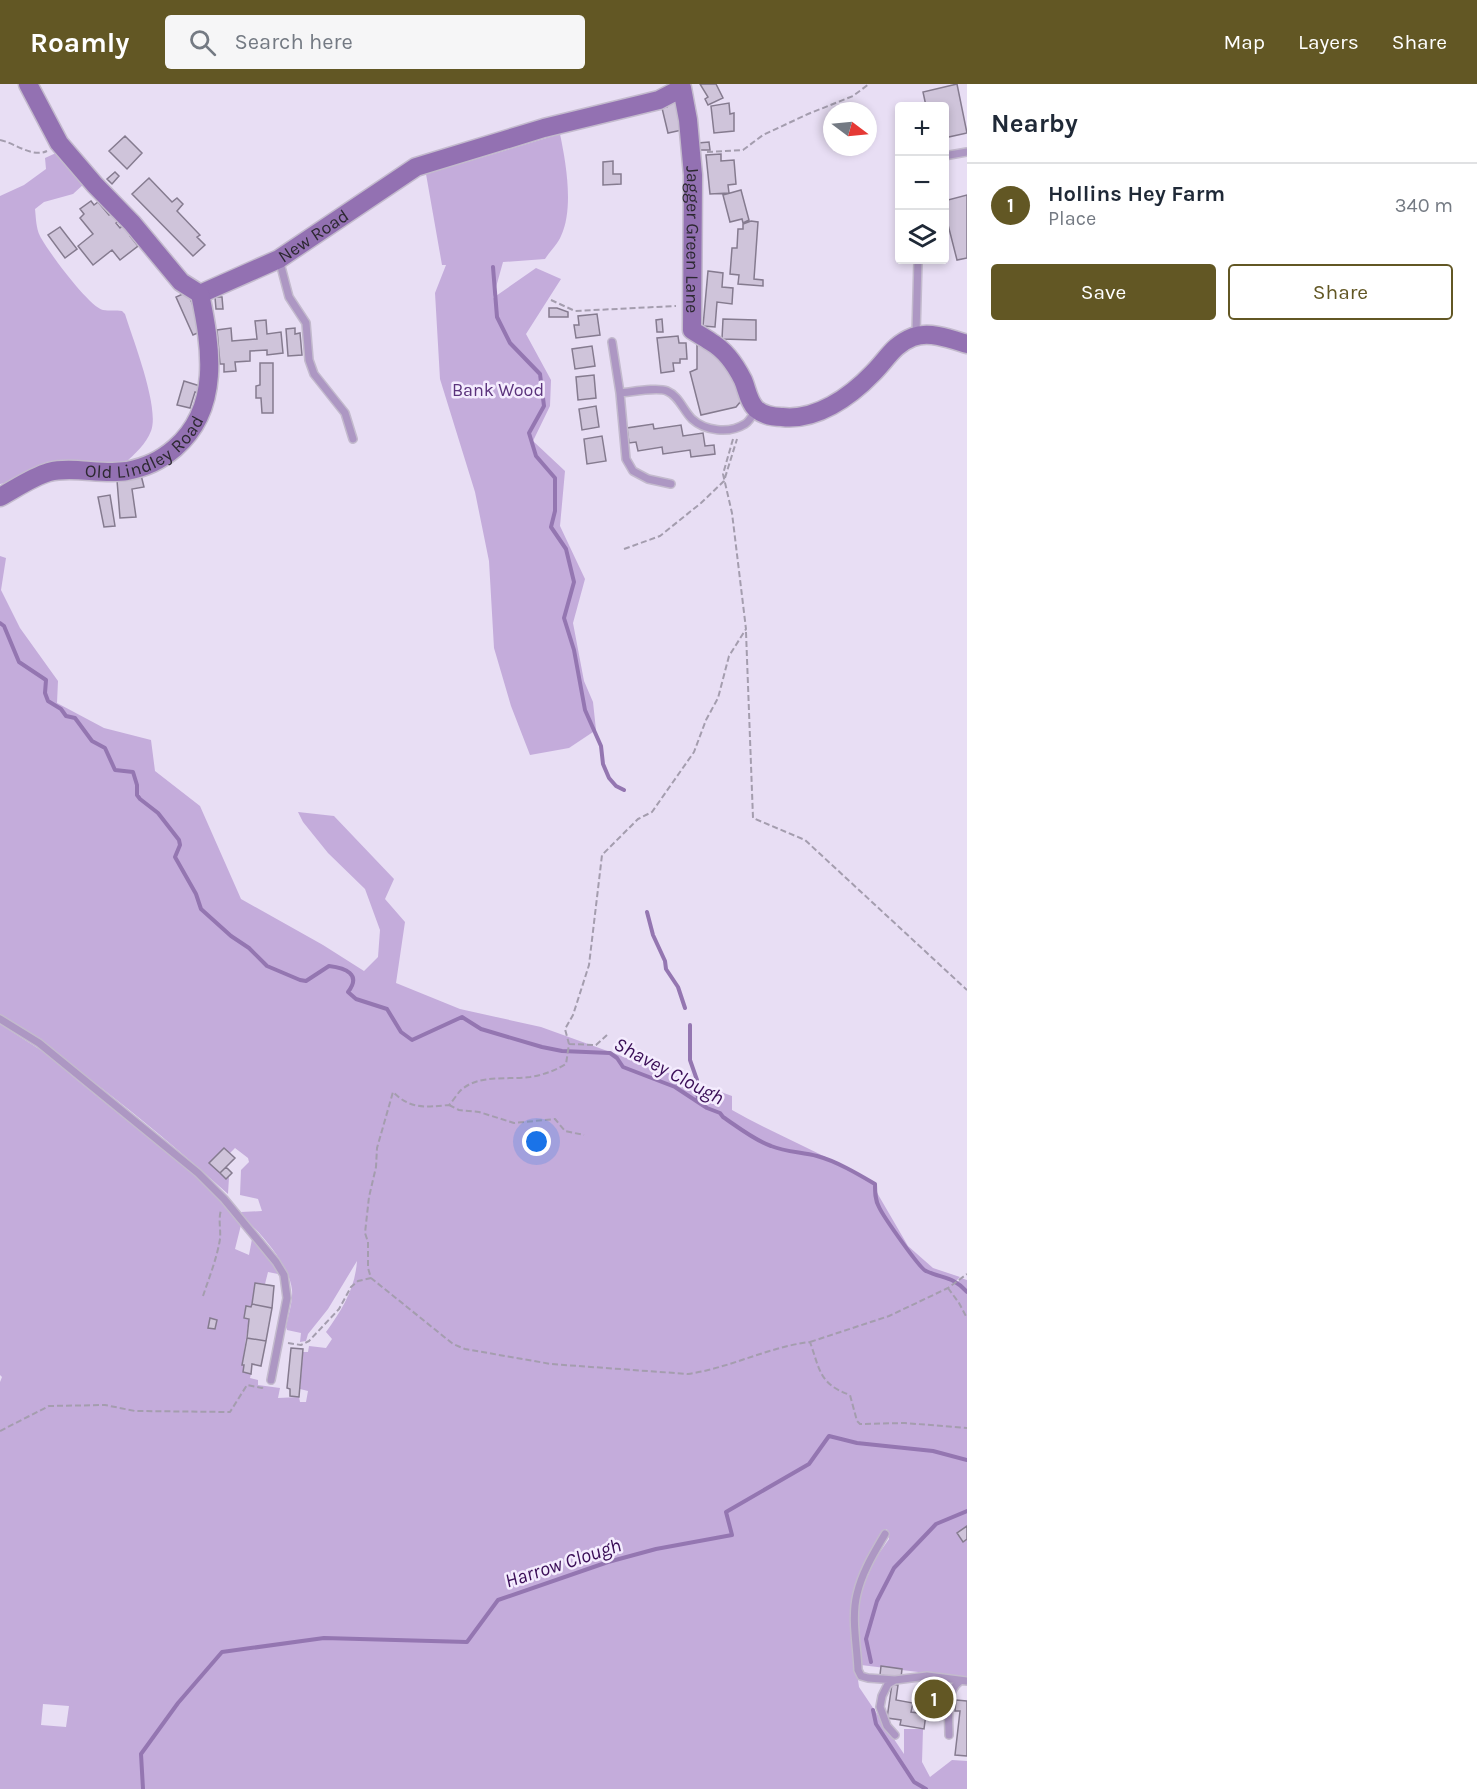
<!DOCTYPE html>
<html lang="en">
<head>
<meta charset="utf-8">
<style>
  :root { --surface:#fff; --page:#f6f6f7; --text:#1f2937; --muted:#747a83; --line:#e0e1e3; --accent:#625724 }
  body { margin:0; font-family:Karla,sans-serif; background:var(--page); color:var(--text) }
  .controls { position:absolute; right:18px; top:18px; display:grid; overflow:hidden; border-radius:6px; box-shadow:0 3px 9px #0003 }
  .controls button { width:54px; height:54px; display:grid; place-items:center; padding:0; border:0; border-bottom:2px solid var(--line); background:var(--surface); color:var(--text); font:30px sans-serif }
  .compass { position:absolute; left:823px; top:18px; width:54px; height:54px; border-radius:50%; background:var(--surface); box-shadow:0 3px 9px #0003; rotate:106deg }
  .you { position:absolute; left:537px; top:1058px; width:21px; height:21px; margin:-15px; border:4px solid #fff; border-radius:50%; background:#1a73e8; box-shadow:0 0 0 9px #1a73e833 }
  .badge { display:grid; place-items:center; width:39px; height:39px; border-radius:50%; background:var(--accent); color:#fff; font-size:20px; font-weight:700 }
  .pin { position:absolute; translate:-50% -50%; border:3px solid #fff; box-shadow:0 2px 6px #0006 }
  .list { margin:0; padding:0; list-style:none }
  h2 { display:flex; justify-content:space-between; align-items:center; height:78px; margin:0; padding:0 24px; font-size:26px }
  h2 small { font-size:20px; font-weight:400; color:var(--muted) }
  .list li { display:grid; grid-template-columns:39px 1fr auto; gap:18px; align-items:center; box-sizing:border-box; height:84px; padding:0 24px; border-top:2px solid var(--line) }
  .list b { display:block; font-size:22px; white-space:nowrap }
  .list p { margin:0; font-size:20px; white-space:nowrap; color:var(--muted) }
  .list em { font-size:20px; font-style:normal; color:var(--muted) }
  .actions { display:flex; gap:12px; padding:18px 24px }
  .actions a { flex:1; padding:14px 0; border:2px solid var(--accent); border-radius:6px; text-align:center; font-size:21px; color:var(--accent) }
  .actions .main { background:var(--accent); color:#fff }
  .icon { flex:none; width:33px; height:33px; fill:none; stroke:currentColor; stroke-width:2; stroke-linecap:round; stroke-linejoin:round }
  .map { position:relative; flex:none; width:967px; height:1705px; overflow:hidden }
  header { display:flex; align-items:center; gap:36px; box-sizing:border-box; height:84px; padding:0 30px; background:var(--accent); color:#fff }
  header strong { font-size:28px }
  nav { display:flex; gap:33px; margin-inline-start:auto; font-size:21px }
  .search { width:420px; height:54px; background:var(--page); display:flex; align-items:center; gap:15px; box-sizing:border-box; padding:0 21px; border-radius:6px; color:var(--muted); font-size:22px }
  main { display:flex }
  aside { flex:1; background:var(--surface) }
  .map>svg:first-child { display:block }
  .green { fill:#c4acdb; fill-rule:evenodd }
  .lines { fill:none; stroke-linecap:round; stroke-linejoin:round }
  .stream { stroke:#9476b1; stroke-width:4 }
  .building { fill:#cfc4da; stroke:#857b8f; stroke-width:1.5 }
  .lane-casing { stroke:#c3bacd; stroke-width:10 }
  .secondary-casing { stroke:#c3bacd; stroke-width:21 }
  .path { stroke:#a49dae; stroke-width:2; stroke-dasharray:6 3; stroke-linecap:butt }
  .lane { stroke:#ad97c3; stroke-width:7 }
  .secondary { stroke:#9371b2; stroke-width:18 }
  .labels { text-anchor:middle; dominant-baseline:central; stroke-width:5; stroke-linejoin:round; paint-order:stroke }
  .street-label { font-size:18px; fill:#2d2932; stroke:#f4ecfe }
  .park-label { font-size:18px; fill:#5b337c; stroke:#f4ecfe }
  .water-label { font-size:20px; font-style:italic; fill:#3a0e57; stroke:#f4ecfe }
</style>
</head>
<body>
<header>
<strong>Roamly</strong>
<div class="search"><svg class="icon" aria-label="search" viewBox="0 0 24 24"><circle cx="10" cy="10" r="6"/><path d="M15 15l6 6"/></svg>Search here</div>
<nav><a>Map</a><a>Layers</a><a>Share</a></nav>
</header>
<main>
<div class="map">
<svg width="967" height="1705" viewBox="0 0 967 1705">
  <rect width="100%" height="100%" fill="#e8def4"/>
  <!-- green -->
  <path class="green" d="M560,50C566,79 574,124 561,152C558,160 550,167 545,175L503,178L493,214L536,184L561,195L526,250L551,296L550,322L533,357L565,387L560,442L585,495L573,539L584,597L593,618L596,646L569,664L530,671L511,622L494,564L489,477L475,408L440,295L435,209L446,181H442L426,90Z
    M56,69L85,99L73,110L44,118L35,125C36,134 36,144 40,152C47,166 89,223 103,226C109,227 116,226 122,227L125,230C133,256 160,324 151,347C146,360 135,370 125,379L0,400V112L24,101L46,85L45,74Z
    M0,472L6,474L1,506L20,544L58,597L57,619L104,644L151,656L155,687L200,722L241,815L323,861L364,887L378,873L380,846L365,805L328,769L303,738L298,728L334,732L394,795L385,815L405,838L396,899L460,925L541,943L732,1012V1026C779,1053 830,1072 875,1100L876,1107L908,1162L933,1184L960,1193L955,1198L956,1200L961,1194L967,1196V1442L957,1449L963,1457L967,1455V1594L861,1581L858,1522L862,1505L875,1475L889,1455L887,1445L881,1450L866,1477L853,1507L851,1546L859,1603L904,1670V1645H923L922,1678L930,1693L952,1676L967,1677V1705H0V1298L2,1293L0,1291V940L50,972L71,991L210,1104L241,1141L235,1165L249,1171L252,1155L268,1172L278,1190L268,1188L265,1200L256,1199L251,1223L246,1222L244,1234L249,1235L242,1280L244,1281L243,1288L251,1290L250,1294L258,1296V1301L280,1304L278,1314L299,1313L300,1318H306L308,1307L300,1305L303,1268H308L309,1262L326,1264L332,1255L326,1248C342,1226 355,1205 357,1177L328,1225L308,1250L306,1257L300,1258L301,1249L287,1246L286,1243C288,1232 293,1218 292,1206C290,1182 261,1149 243,1133L241,1128L262,1127L258,1115L240,1111L241,1086L249,1078L248,1074L235,1064L230,1069L224,1064L210,1079L226,1095L229,1093L228,1110C157,1046 80,984 0,932ZM43,1620L69,1622L66,1643L41,1641Z"/>
  <g class="lines">
    <!-- stream -->
    <path class="stream" d="M493,183L497,233L510,259L540,290L544,322L529,349L536,372L555,394V427L551,443L566,465L574,498L564,534L574,566L585,626L601,662L603,680L609,694L616,702L624,706
      M0,539L4,542L19,578L46,596L45,609L48,617L61,625L66,632L75,634L92,657L105,664L115,686L133,688L137,701V711L140,715L158,729L179,756L180,761L175,773L196,810L201,825L231,852L249,864L267,882L300,896L306,897L329,882C345,884 362,890 348,908L356,915L387,925L401,948L412,956L462,933L481,945L542,963L562,967L610,969L617,974L623,983L675,1003L707,1024L720,1029L723,1033C738,1043 754,1056 771,1062C786,1068 801,1068 817,1072C836,1077 858,1090 875,1100C875,1108 875,1116 879,1123C883,1132 920,1185 926,1187C943,1195 953,1192 967,1208
      M647,828L653,851L665,877L666,885L678,903L685,924
      M690,941V976L697,996L698,1018
      M871,1578L866,1555L877,1517L894,1484L936,1440L967,1427
      M873,1626L876,1640L914,1698L926,1705
      M143,1705L141,1670L178,1619L222,1568L324,1554L467,1558L498,1516L608,1478L656,1465L732,1451L726,1428L809,1380L829,1352L857,1359L933,1367L967,1376"/>
  </g>
  <!-- building -->
  <path class="building" d="M700,0H716L723,14L708,21L705,15L708,13Z
    M957,0L967,49L944,54V22H926L923,8Z
    M678,11L682,46L668,49L662,24L667,23L666,17Z
    M729,19L730,30L734,29V47L714,49L711,22Z
    M125,52L142,69L127,85L109,67Z
    M709,58L710,66H698V59Z
    M721,70V77L734,76L736,100L728,101L729,109L710,110L706,71Z
    M613,77V90H621V100L603,101V78Z
    M115,88L119,92L112,100L107,95Z
    M149,94L172,118L177,114L183,120L177,127L200,151L197,153L205,161L193,172L132,110Z
    M741,106L749,136L743,139L742,135L730,138L723,111Z
    M967,111V174L957,176L944,125V117Z
    M91,117L94,121L98,118L109,131L115,127L121,135L116,139L120,144L125,139L133,149L130,152L138,162L120,176L112,166L93,181L78,162L93,150L80,134L84,130L80,125Z
    M751,137L758,138L754,195L763,196V202L738,200L739,191L730,190L732,164H737L738,145H743V140Z
    M60,143L77,165L65,174L48,151Z
    M708,187L723,189L722,203L733,204L732,220L717,218L715,243L703,242Z
    M187,208L201,239L202,247L193,251L176,213Z
    M215,213H222L223,225H216Z
    M549,224H557L568,228V233H549Z
    M597,230L600,251L576,254L574,241H579L578,232Z
    M662,235L663,248H657L656,236Z
    M723,235L756,236V256L722,255Z
    M266,236L267,250L281,248L283,269L267,271V266L250,267V277L235,278L236,287L224,288V280H220L217,246L231,244L232,257L257,255L255,237Z
    M295,244V250L300,249L302,271L288,272L286,245Z
    M678,252L679,259H686L687,275H680V279H673L674,287L661,289L657,254Z
    M697,257L718,268L733,290L741,317L736,323L701,331L690,288L697,285Z
    M592,262L595,282L575,285L572,265Z
    M260,279H273V329H262L261,314H256V302L260,301Z
    M594,291L596,314L578,316L576,293Z
    M184,297L200,302L198,309L195,308L190,324L177,321Z
    M596,322L599,343L582,346L579,325Z
    M653,340L654,345L681,341L683,352L703,349L705,362L714,361L715,370L691,373L690,366L663,370L662,363L638,367L636,358L629,359L627,344Z
    M602,352L606,377L587,380L584,355Z
    M141,391L144,403L132,405L136,433L120,434L117,396Z
    M110,411L115,442L104,443L98,413Z
    M224,1064L235,1074L220,1089L209,1079Z
    M226,1083L232,1089L226,1095L220,1089Z
    M255,1199L274,1202L272,1224L252,1220Z
    M252,1220L272,1224L266,1257L247,1254L249,1235L244,1234L246,1222L251,1223Z
    M210,1234L217,1236L215,1245L208,1244Z
    M247,1254L266,1257L261,1282L252,1280L251,1290L243,1288L244,1281H242Z
    M291,1264L303,1265L299,1313L290,1312V1305L287,1304Z
    M967,1442V1455L963,1458L957,1449Z
    M881,1582L902,1585L901,1594L880,1591Z
    M892,1600L898,1601L896,1616L913,1619L911,1628L926,1630L924,1645L900,1641L901,1636L887,1634Z
    M926,1608L945,1611L943,1623L936,1621L935,1626L926,1625L927,1620L924,1619Z
    M956,1616L967,1617V1672L955,1671L960,1627H955Z"/>
  <g class="lines">
    <!-- lane casing -->
    <g class="lane-casing">
      <path id="lane" d="M944,72L967,68
        M279,175L289,213L306,239L309,276L314,290L345,329L353,355
        M916,250L918,176
        M612,258L620,309L626,375L633,387L648,395L671,400
        M620,309C632,308 657,303 667,307C679,312 683,326 692,335C705,347 729,350 745,340C750,337 753,330 756,325
        M0,935L39,959L198,1089L224,1115L276,1178L284,1191L287,1214L271,1296
        M885,1450C874,1469 862,1488 857,1510C851,1534 857,1561 858,1586L861,1592L868,1594L895,1596
        M895,1651L887,1642L880,1623L882,1612L888,1600L895,1596L927,1592L967,1597
        M949,1651C949,1635 945,1607 960,1597"/>
    </g>
    <!-- secondary casing -->
    <g class="secondary-casing">
      <g id="secondary">
        <path id="s1" d="M28,0L59,59L95,101L132,139L181,198L200,210L279,175L416,83L544,44L659,16L682,4L688,36L693,91L692,246C698,250 704,253 711,258C725,266 736,282 743,296C747,305 748,317 756,325C763,331 773,333 782,333C816,337 850,313 873,289C888,274 893,261 913,253C930,247 951,255 967,260"/>
        <path id="s2" d="M0,413C15,405 32,393 49,388C72,382 102,391 127,387C146,383 160,377 175,364C221,324 211,263 200,210"/>
      </g>
    </g>
    <!-- path -->
    <path class="path" d="M0,56C15,59 32,74 47,67
      M707,68L743,66L763,51L808,30L853,12L869,0
      M551,216L575,227L676,222
      M733,355L723,390L732,429L746,545L729,572L718,614L706,636L694,668L652,728L638,735L602,771L589,881L573,931L565,945L569,960L566,980C554,987 543,991 530,993C508,996 479,990 461,1006C457,1010 453,1017 449,1021C426,1023 411,1026 393,1008L377,1064L376,1083L369,1113L365,1149L368,1158V1184L371,1194L453,1260L465,1265L551,1280L688,1290C730,1284 768,1263 810,1258C820,1286 819,1300 850,1311L857,1337L860,1340L905,1339L967,1344
      M624,465L660,452L701,419L724,397L737,355
      M746,548L753,734L805,756L967,906
      M569,960L596,961L607,951
      M449,1021L459,1026L479,1028L514,1039L555,1035L565,1047L584,1051
      M948,1204L959,1219L967,1234
      M203,1212C209,1194 217,1174 220,1155C221,1145 218,1136 221,1126
      M810,1258L889,1232L948,1204L967,1190
      M288,1259L301,1261L309,1257L339,1225L351,1203L358,1197L371,1194
      M0,1347L49,1322L105,1321L135,1327L230,1328L247,1301L262,1304L264,1302"/>
    <!-- lane -->
    <use href="#lane" class="lane"/>
    <!-- secondary -->
    <use href="#secondary" class="secondary"/>
  </g>
  <g class="labels">
    <!-- street labels -->
    <g class="street-label">
      <text stroke="none"><textPath href="#s1" startOffset="402">New Road</textPath></text>
      <text stroke="none"><textPath href="#s1" startOffset="956">Jagger Green Lane</textPath></text>
      <text stroke="none"><textPath href="#s2" startOffset="159">Old Lindley Road</textPath></text>
    </g>
    <!-- park labels -->
    <g class="park-label">
      <text x="498" y="306">Bank Wood</text>
    </g>
    <!-- water labels -->
    <g class="water-label">
      <text transform="translate(669 987) rotate(28)">Shavey Clough</text>
      <text transform="translate(563 1479) rotate(-18)">Harrow Clough</text>
    </g>
  </g>
</svg>
<div class="controls">
<button>+</button>
<button>−</button>
<button><svg class="icon" aria-label="layers" viewBox="0 0 24 24"><path d="M12 4l9 5-9 5-9-5zM3 14l9 5 9-5"/></svg></button>
</div>
<svg class="compass" viewBox="-18 -18 36 36"><path d="M0-13l5 13h-10z" fill="#e53935"/><path d="M0 13l5-13h-10z" fill="#747a83"/></svg>
<div class="you"></div>
<div class="pin badge" style="left:934px;top:1615px">1</div>
</div>
<aside>
<h2>Nearby<small></small></h2>
<ul class="list">
<li><span class="badge">1</span><div><b>Hollins Hey Farm</b><p>Place</p></div><em>340 m</em></li>
</ul>
<div class="actions"><a class="main">Save</a><a>Share</a></div>
</aside>
</main>
</body>
</html>
